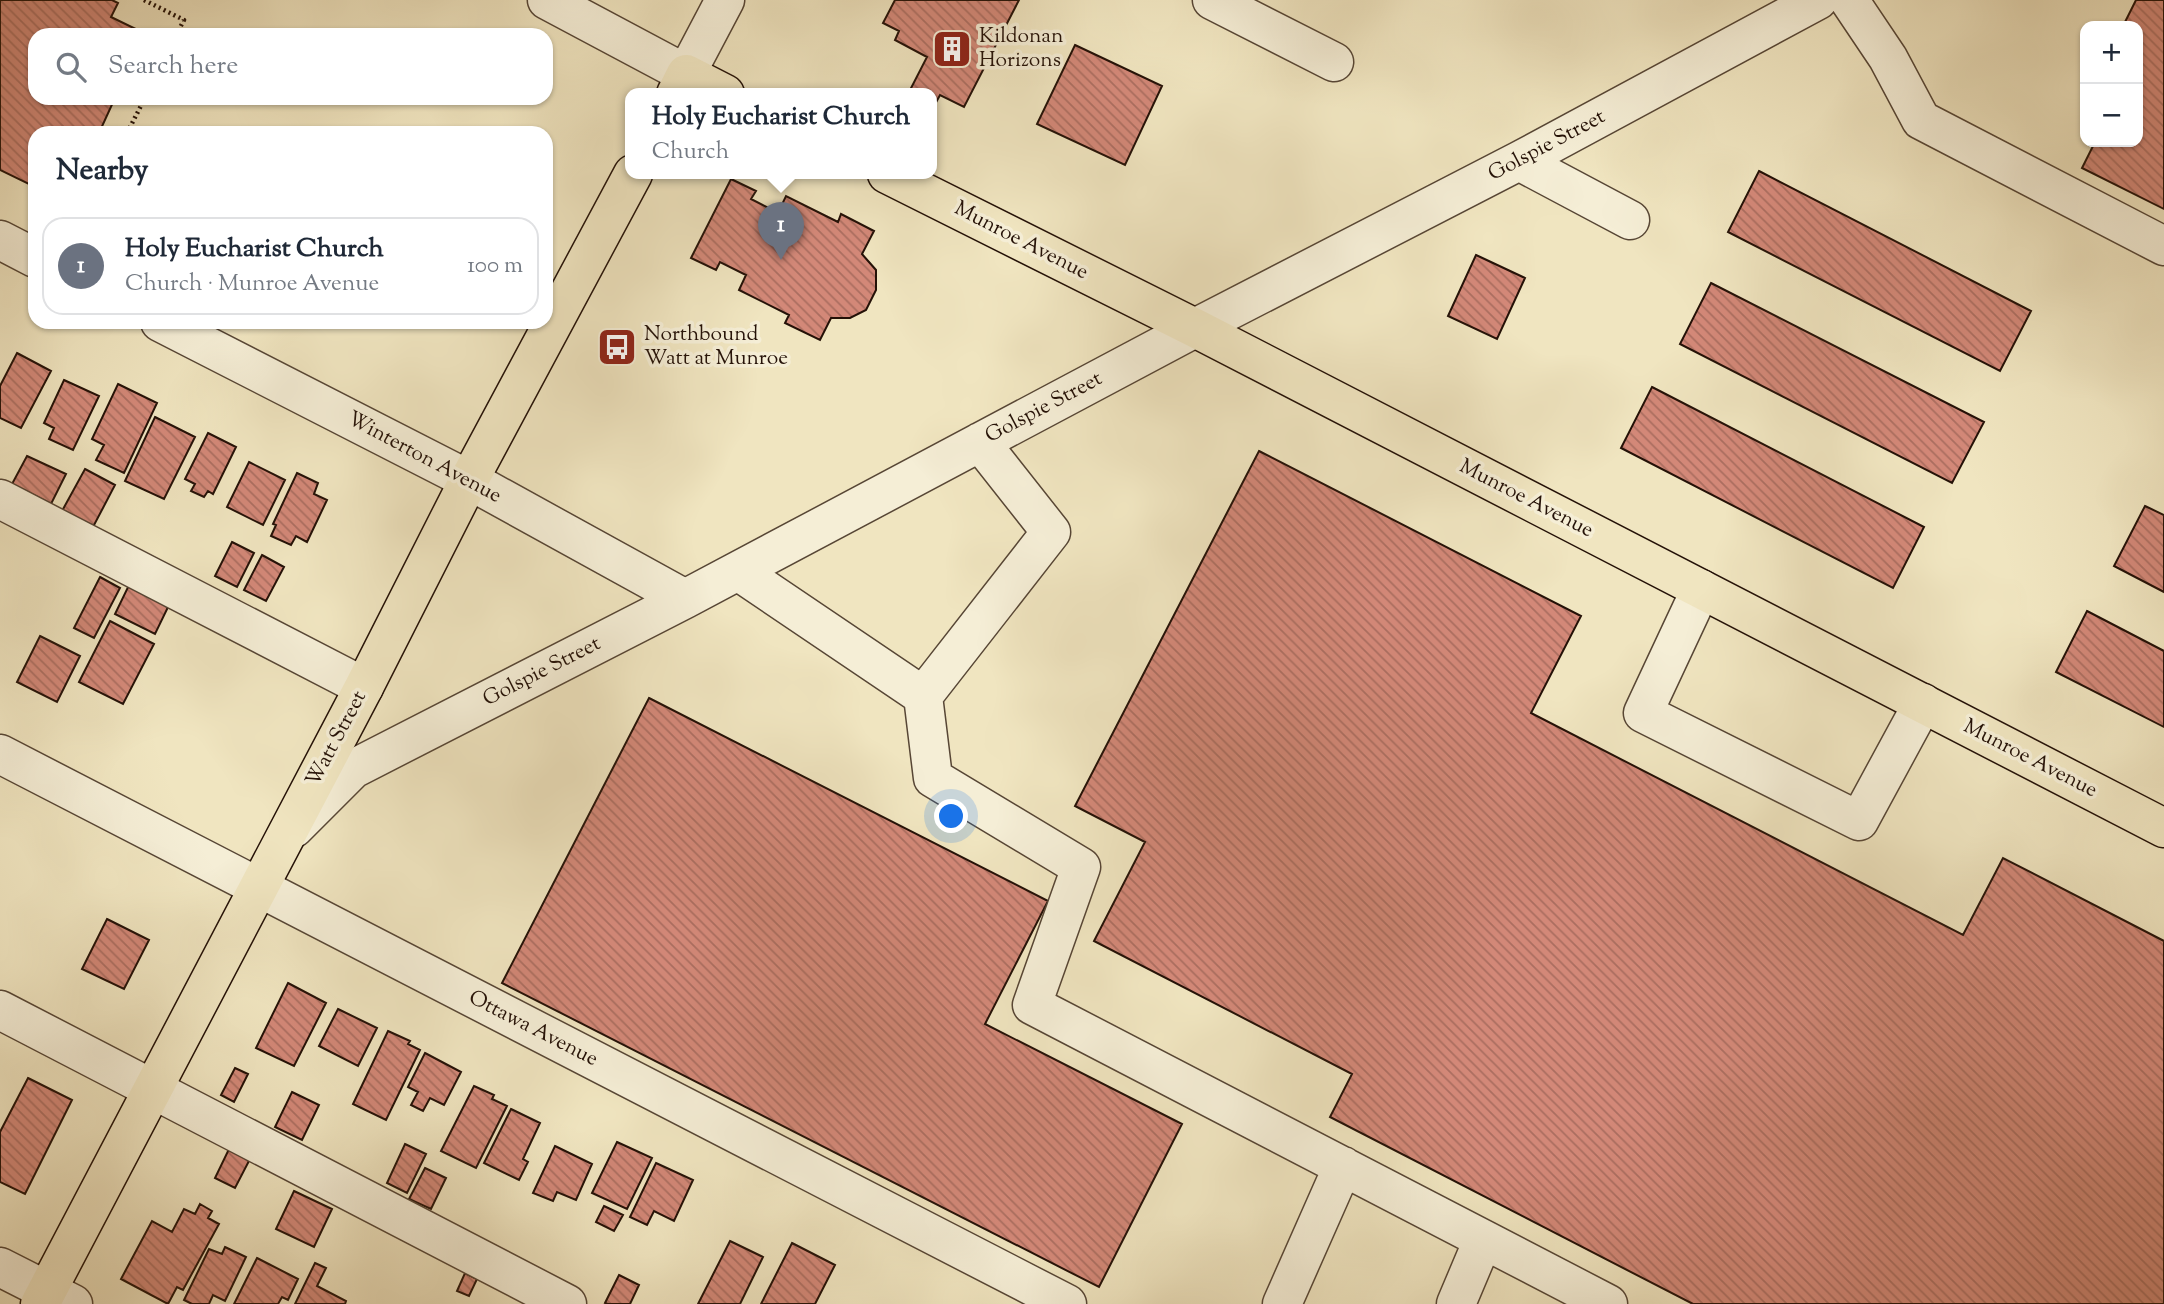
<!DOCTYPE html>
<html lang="en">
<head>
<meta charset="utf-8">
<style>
  :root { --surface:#fff; --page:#f6f6f7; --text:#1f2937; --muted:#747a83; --line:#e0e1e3; --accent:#7c3aed }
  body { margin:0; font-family:"Sorts Mill Goudy",serif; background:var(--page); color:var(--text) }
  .controls { position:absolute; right:21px; top:21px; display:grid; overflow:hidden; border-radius:14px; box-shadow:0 2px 5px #0004 }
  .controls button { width:63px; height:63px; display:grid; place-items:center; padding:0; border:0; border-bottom:2px solid var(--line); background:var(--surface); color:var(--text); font:35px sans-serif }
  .you { position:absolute; left:952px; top:817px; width:24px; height:24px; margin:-18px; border:5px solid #fff; border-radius:50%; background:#1a73e8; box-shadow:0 0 0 10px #1a73e833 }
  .badge { display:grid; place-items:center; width:46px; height:46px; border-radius:50%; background:var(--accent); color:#fff; font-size:23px; font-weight:700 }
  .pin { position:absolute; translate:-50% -58px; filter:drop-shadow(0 2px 4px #0008) }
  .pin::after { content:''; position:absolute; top:37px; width:24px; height:21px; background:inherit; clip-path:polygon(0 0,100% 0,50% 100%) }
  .popup { position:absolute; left:625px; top:88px; width:312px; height:91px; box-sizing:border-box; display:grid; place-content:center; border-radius:14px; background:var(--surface); filter:drop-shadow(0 2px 5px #0005); font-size:23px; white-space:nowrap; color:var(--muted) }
  .popup b { font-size:26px; color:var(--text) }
  .popup::after { content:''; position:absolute; left:50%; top:100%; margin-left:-14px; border:14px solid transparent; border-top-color:var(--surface) }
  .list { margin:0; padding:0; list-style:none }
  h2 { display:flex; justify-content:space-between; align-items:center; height:91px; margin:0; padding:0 28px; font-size:30px }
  h2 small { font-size:23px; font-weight:400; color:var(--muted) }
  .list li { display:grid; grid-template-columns:46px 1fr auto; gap:21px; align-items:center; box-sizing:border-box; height:98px; margin:0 14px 14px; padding:0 14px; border:2px solid var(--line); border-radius:21px }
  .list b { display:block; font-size:26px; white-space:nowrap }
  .list p { margin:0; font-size:23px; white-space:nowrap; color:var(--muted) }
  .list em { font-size:23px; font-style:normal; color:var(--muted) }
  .icon { flex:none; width:38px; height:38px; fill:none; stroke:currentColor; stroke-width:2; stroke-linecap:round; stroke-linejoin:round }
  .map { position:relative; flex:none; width:2164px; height:1304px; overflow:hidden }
  .search { position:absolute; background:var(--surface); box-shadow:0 2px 5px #0004; left:28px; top:28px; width:525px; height:77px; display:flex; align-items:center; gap:18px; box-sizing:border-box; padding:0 24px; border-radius:21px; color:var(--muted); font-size:26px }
  .panel { position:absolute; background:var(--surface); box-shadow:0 2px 5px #0004; left:28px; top:126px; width:525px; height:203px; border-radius:21px }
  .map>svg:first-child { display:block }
  .building { fill:url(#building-back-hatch); stroke:#241107; stroke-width:2 }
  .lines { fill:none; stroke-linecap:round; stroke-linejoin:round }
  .minor-casing { stroke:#574635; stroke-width:41 }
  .major-casing { stroke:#241107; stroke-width:41 }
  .path { stroke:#241107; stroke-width:4.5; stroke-dasharray:2 3.5; stroke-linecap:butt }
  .minor { stroke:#f5eed6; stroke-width:38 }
  .major { stroke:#f0e5c0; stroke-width:38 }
  .labels { text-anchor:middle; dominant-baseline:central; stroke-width:7; stroke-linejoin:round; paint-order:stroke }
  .poi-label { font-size:21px; fill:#241107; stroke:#f5eed6; text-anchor:start }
  .street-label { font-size:21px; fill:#241107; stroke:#f5eed6 }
</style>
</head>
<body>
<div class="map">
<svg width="2164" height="1304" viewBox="0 0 2164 1304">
  <defs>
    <pattern id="building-back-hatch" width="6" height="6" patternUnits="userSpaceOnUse" patternTransform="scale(1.75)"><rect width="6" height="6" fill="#d38878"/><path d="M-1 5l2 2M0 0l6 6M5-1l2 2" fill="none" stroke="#ab6e60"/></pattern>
  </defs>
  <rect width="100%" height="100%" fill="#f0e5c0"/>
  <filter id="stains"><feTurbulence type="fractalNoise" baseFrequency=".00286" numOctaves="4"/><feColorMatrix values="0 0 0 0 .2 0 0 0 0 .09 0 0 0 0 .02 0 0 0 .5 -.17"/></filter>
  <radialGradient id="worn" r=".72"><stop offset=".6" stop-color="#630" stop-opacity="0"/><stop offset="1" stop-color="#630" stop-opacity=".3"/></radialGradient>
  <!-- building -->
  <path class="building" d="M0,0H112L118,3L111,17L148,35H35V98H115L99,133H35V187L0,170Z
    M895,0H1019L964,107L940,95L932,110L931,94H908L927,57L895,40L899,31L883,23Z
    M2136,0H2164V209L2082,168L2095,142H2138V26H2123Z
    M1075,45L1162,86L1125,165L1037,124Z
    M1759,171L2031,311L2000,371L1728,232Z
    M731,179L756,191L751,199L778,213L786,196L838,222L841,214L874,231L862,254L876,270V290L866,310L850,318H831L820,340L785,323L789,315L739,290L746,275L720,262L716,270L691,258Z
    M1476,255L1525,278L1497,339L1448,316Z
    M1711,283L1984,422L1952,483L1680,344Z
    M17,353L51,371L21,428L0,418V386Z
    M64,380L99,396L73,450L49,439L54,428L44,423Z
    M118,384L157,403L124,473L96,460L104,445L92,439Z
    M1652,387L1924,527L1893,588L1621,448Z
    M155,417L195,437L164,499L125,481Z
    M208,433L236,447L213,494L208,491L204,497L191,491L195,484L185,479Z
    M1259,451L1581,616L1531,713L1963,935L2003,858L2164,941V1304H1693L1330,1117L1352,1074L1094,941L1145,842L1075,806Z
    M27,456L66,474L51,504L12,484Z
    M249,462L285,480L263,525L227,507Z
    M85,469L115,485L93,527L62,511Z
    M297,473L318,483L314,494L327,500L307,542L296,536L291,545L271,536L276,525L273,524Z
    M2145,506L2164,515V592L2114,566Z
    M232,542L254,553L237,587L215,576Z
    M262,555L284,567L266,601L244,590Z
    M100,577L120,588L94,638L74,628Z
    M130,583L170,603L155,634L115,614Z
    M2087,611L2164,651V727L2056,672Z
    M110,621L154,644L123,704L79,682Z
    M40,636L80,656L57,702L17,682Z
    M649,698L1048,901L985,1024L1182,1124L1099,1287L502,983Z
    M107,919L149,940L124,989L82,969Z
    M288,983L326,1003L294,1066L256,1048Z
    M338,1009L377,1028L358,1066L319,1046Z
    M388,1031L410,1041L408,1044L420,1050L386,1120L353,1104Z
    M425,1053L461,1072L444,1105L430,1098L423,1111L411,1105L418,1092L408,1087Z
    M235,1068L248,1074L234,1102L221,1095Z
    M28,1078L72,1100L25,1194L0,1182V1132Z
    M474,1086L494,1095L492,1099L507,1106L476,1168L441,1151Z
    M292,1092L319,1105L302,1140L275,1127Z
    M511,1109L540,1123L523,1159L528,1162L519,1180L484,1163Z
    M617,1142L652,1158L627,1209L592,1193Z
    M405,1144L426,1154L407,1193L387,1183Z
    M555,1146L592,1164L576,1200L557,1192L553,1201L533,1193Z
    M229,1149L250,1159L235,1188L215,1178Z
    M656,1163L693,1180L674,1221L654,1211L647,1225L630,1217Z
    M425,1168L446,1178L431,1209L409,1199Z
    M294,1191L332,1209L314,1247L276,1229Z
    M200,1204L212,1211L208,1218L219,1224L183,1290L177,1287L168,1304L121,1279L152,1221L172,1232L184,1209L195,1214Z
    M604,1206L623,1215L614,1231L596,1222Z
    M730,1241L763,1257L740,1304H698Z
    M792,1243L835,1265L815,1304H761Z
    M225,1247L246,1257L225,1301L213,1295L209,1304H192L184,1300L209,1249L222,1254Z
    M257,1258L298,1279L288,1300L282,1297L278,1304H234Z
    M315,1263L326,1268L317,1286L346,1301L345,1304H295Z
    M465,1273L477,1279L469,1296L457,1291Z
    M619,1275L639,1285L630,1304H608L605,1303Z"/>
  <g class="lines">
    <!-- minor casing -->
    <g class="minor-casing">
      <path id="minor" d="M547,0L686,74L725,0
        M1212,0L1334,62
        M1849,0L1888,58L1921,120L2164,246
        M1519,161L1630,220
        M0,240L35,258
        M160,322L469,480L685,599
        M0,499L364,687
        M738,571L923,696L1051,532L980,442
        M1701,589L1643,713L1859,821L1923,703
        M923,696L933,778L1081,867L1032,1005L1608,1304
        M0,754L1067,1304
        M294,828L353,769L685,599L1195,328L1519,161L1818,0
        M0,1010L567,1304
        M0,1267L73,1304
        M1282,1304L1343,1166
        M1456,1304L1483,1240"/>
    </g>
    <!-- major casing -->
    <g class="major-casing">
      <path id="major" d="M676,94L686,74L725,94
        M887,174L1195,328L2164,828
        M40,1304L364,687L469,480L633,174"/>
    </g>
    <!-- path -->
    <path class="path" d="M144,0L184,20L176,35
      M127,133L145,98"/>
    <!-- minor -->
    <use href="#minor" class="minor"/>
    <!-- major -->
    <use href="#major" class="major"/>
  </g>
  <!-- icons -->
  <defs>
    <g id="building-square" transform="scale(2.0125)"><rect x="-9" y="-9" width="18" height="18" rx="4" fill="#8f2418" stroke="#f5eed6"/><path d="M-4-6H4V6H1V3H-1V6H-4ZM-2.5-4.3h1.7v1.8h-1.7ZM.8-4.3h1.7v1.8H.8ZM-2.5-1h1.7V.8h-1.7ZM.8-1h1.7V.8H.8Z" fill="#fff"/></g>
    <g id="bus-square" transform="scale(2.0125)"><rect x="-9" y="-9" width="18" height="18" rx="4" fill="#8f2418" stroke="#f5eed6"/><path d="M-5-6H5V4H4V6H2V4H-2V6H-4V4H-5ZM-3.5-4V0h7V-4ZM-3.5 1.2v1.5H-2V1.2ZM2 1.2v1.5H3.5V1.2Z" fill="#fff"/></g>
  </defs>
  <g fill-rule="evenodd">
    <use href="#building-square" x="952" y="49"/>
    <use href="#bus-square" x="617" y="347"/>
  </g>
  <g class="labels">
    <!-- poi labels -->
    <g class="poi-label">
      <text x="979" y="37">Kildonan<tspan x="979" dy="24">Horizons</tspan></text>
      <text x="644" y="335">Northbound<tspan x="644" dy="24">Watt at Munroe</tspan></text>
    </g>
    <!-- street labels -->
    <g class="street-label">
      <text transform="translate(1547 146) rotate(-28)">Golspie Street</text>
      <text transform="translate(1021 241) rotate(27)">Munroe Avenue</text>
      <text transform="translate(1044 408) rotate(-28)">Golspie Street</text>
      <text transform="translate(424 458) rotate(28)">Winterton Avenue</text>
      <text transform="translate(1526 499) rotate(27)">Munroe Avenue</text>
      <text transform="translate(542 672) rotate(-27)">Golspie Street</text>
      <text transform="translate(337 739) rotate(-62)">Watt Street</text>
      <text transform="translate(2030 759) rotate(27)">Munroe Avenue</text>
      <text transform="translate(533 1029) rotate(27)">Ottawa Avenue</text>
    </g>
  </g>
  <rect width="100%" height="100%" filter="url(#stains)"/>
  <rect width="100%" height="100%" fill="url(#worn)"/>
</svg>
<div class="controls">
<button>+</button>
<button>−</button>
</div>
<div class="you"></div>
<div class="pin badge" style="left:781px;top:260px;background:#6b7280">1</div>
<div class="popup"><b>Holy Eucharist Church</b>Church</div>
<div class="search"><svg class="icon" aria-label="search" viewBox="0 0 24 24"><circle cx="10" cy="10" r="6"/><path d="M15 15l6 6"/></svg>Search here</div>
<section class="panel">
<h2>Nearby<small></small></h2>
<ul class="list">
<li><span class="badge" style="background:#6b7280">1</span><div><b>Holy Eucharist Church</b><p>Church · Munroe Avenue</p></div><em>100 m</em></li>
</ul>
</section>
</div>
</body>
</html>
